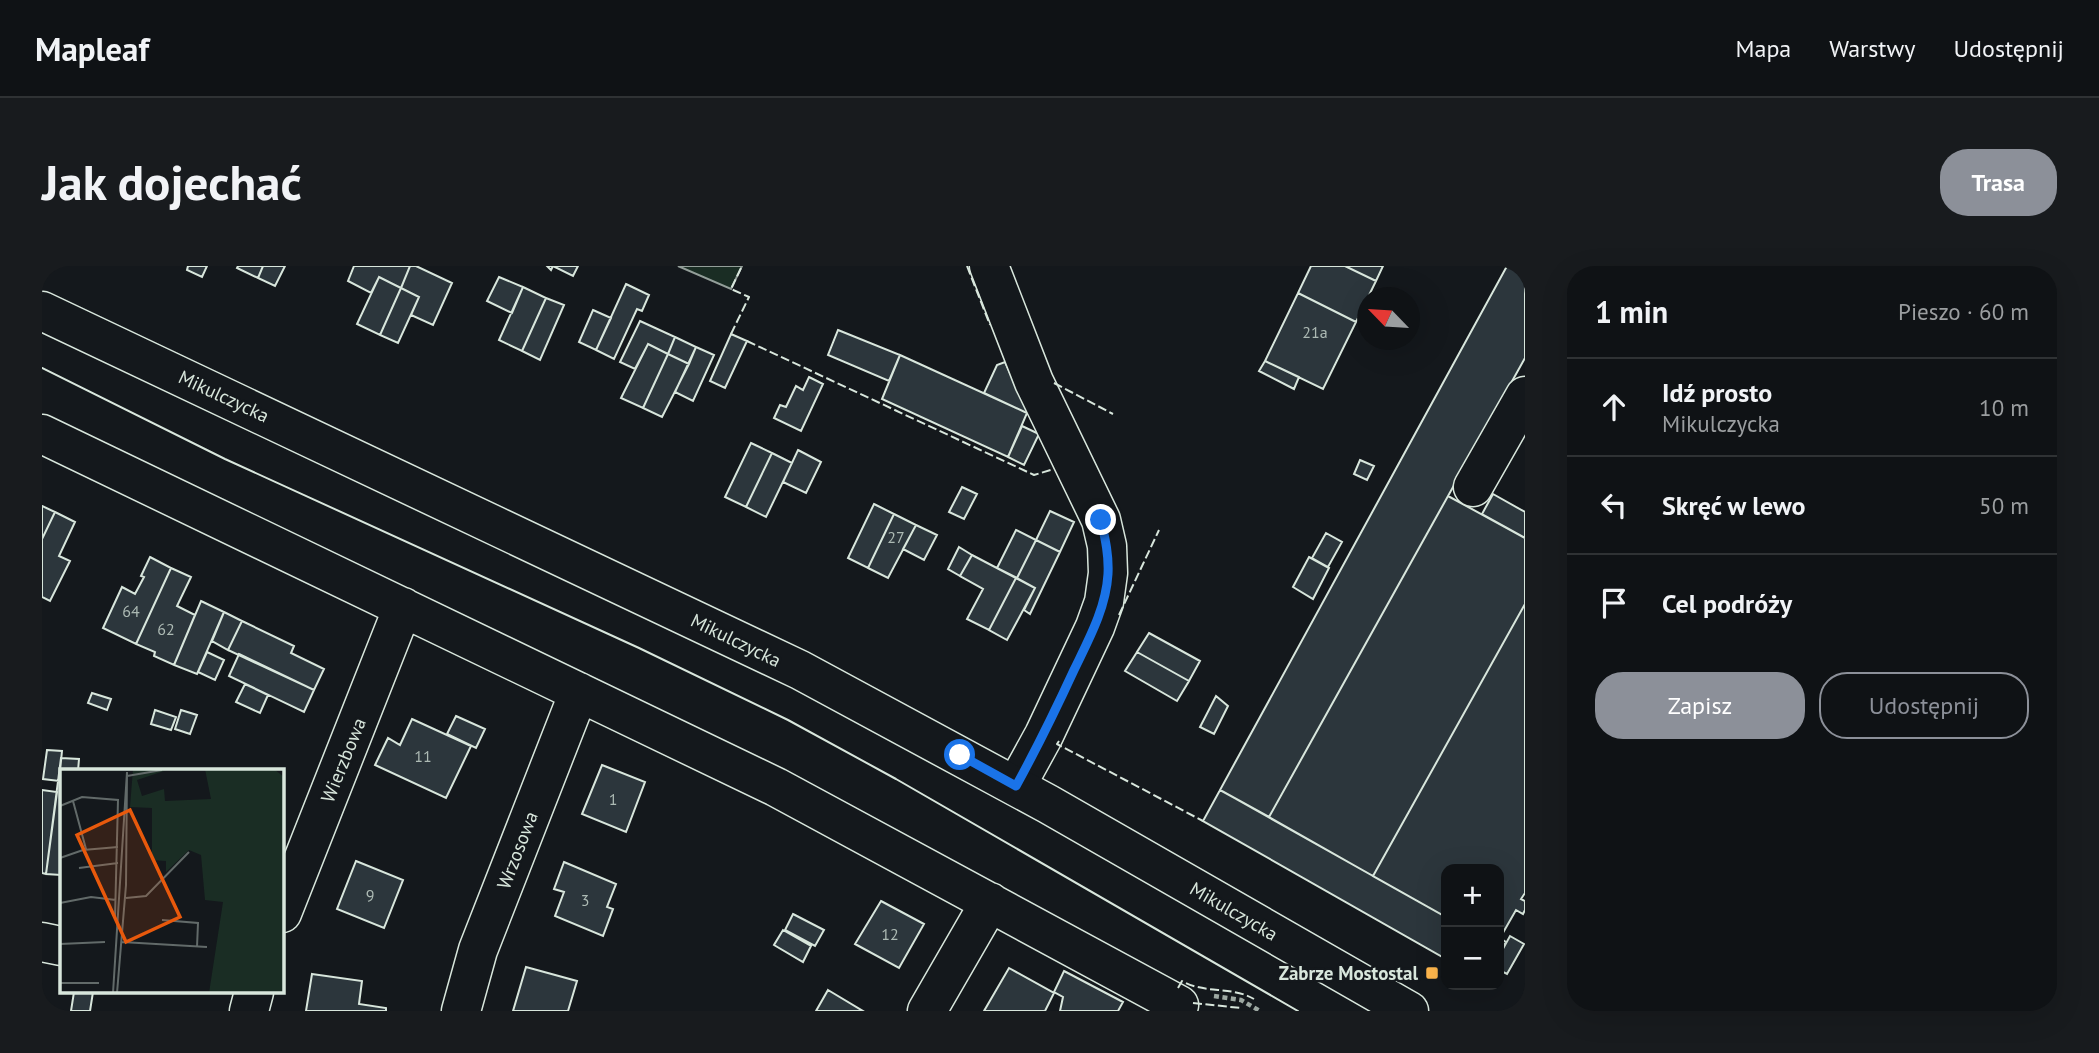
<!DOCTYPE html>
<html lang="pl">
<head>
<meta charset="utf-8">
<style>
  :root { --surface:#0f1215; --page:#181b1e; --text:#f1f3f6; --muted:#9b9ea0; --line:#2f3234; --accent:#8c9099 }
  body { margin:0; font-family:"PT Sans",sans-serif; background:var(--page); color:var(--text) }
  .controls { position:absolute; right:21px; bottom:21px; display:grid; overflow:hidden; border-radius:14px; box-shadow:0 7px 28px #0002 }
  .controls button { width:63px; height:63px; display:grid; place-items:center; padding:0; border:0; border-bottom:2px solid var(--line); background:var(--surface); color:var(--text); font:35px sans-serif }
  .compass { position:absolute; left:1315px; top:21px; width:63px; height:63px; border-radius:50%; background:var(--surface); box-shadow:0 7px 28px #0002; rotate:295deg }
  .stop { position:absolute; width:21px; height:21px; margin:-16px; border:5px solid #1a73e8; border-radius:50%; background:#fff }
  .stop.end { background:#1a73e8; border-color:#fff; box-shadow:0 2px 7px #0008 }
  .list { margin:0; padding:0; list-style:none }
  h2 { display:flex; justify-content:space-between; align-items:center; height:91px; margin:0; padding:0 28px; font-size:30px }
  h2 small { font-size:23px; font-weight:400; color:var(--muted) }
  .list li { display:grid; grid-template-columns:46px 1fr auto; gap:21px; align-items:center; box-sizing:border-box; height:98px; padding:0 28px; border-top:2px solid var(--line) }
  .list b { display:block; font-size:26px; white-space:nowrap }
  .list p { margin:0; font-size:23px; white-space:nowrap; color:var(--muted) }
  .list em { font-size:23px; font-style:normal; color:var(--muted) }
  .actions { display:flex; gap:14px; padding:21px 28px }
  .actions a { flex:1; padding:16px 0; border:2px solid var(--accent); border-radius:28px; text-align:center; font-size:24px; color:var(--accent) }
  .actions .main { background:var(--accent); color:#fff }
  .icon { flex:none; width:38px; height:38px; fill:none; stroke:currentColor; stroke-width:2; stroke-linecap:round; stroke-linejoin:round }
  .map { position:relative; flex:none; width:1483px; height:745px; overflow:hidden; border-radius:28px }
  header { display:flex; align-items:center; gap:42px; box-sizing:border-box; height:98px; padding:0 35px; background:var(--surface); border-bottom:2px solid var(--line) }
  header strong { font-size:33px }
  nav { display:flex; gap:38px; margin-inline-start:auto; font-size:24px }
  .intro { display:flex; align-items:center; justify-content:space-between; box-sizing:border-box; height:168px; padding:0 42px }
  h1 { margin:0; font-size:49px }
  .button { padding:18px 32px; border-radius:28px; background:var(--accent); color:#fff; font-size:24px; font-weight:700 }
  main { display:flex; gap:42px; padding:0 42px }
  aside { flex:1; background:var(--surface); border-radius:28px; box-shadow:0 7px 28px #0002 }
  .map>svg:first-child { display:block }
  .green { fill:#1a2d24; stroke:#939e99; stroke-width:2 }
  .building { fill:#2c363c; stroke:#d8e6dc; stroke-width:2 }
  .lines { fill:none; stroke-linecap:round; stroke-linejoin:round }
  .minor-casing { stroke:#d8e6dc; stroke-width:41 }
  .major-casing { stroke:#d8e6dc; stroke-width:41 }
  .path { stroke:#9da8a2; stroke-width:4.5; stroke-dasharray:5 3.5; stroke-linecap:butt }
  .minor { stroke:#14181c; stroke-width:38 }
  .major { stroke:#14181c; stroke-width:38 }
  .tram { stroke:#d8e6dc; stroke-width:2 }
  .fence { stroke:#d8e6dc; stroke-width:2; stroke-dasharray:9 3.5; stroke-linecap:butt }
  .route { stroke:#1a73e8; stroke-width:9 }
  .poi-dot { fill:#ffb74d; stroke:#14181c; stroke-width:2.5 }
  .labels { text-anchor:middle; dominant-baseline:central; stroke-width:5; stroke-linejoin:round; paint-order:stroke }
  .number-label { font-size:16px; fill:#adbab4 }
  .street-label { font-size:19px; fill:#d8e6dc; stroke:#14181c }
  .poi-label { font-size:19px; font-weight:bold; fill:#d8e6dc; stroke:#14181c; text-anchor:end }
  .inset-road { fill:none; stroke:#626a69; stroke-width:2 }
  .view { fill:#e8590c; fill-opacity:0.15; stroke:#e8590c; stroke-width:3.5 }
  .inset-edge { fill:none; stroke:#d8e6dc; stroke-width:3.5 }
</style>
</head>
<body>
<header>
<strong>Mapleaf</strong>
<nav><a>Mapa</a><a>Warstwy</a><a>Udostępnij</a></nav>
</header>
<div class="intro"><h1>Jak dojechać</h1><a class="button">Trasa</a></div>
<main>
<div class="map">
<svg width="1483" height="745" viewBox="0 0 1483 745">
  <rect width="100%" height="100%" fill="#14181c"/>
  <!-- green -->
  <path class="green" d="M636,0H700L689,23Z"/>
  <!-- building -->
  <path class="building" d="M146,0H165L160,11L145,4Z
    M196,0H221L216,12L195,2Z
    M221,0H243L233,20L216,12Z
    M312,0H368L359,22L337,11L329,27L306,15Z
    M368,0H374L410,17L391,59L369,49L377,31L359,22Z
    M505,0H536L531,10L511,0L509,4Z
    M1269,0H1303L1334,15L1314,56L1256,27Z
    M1303,0H1341L1334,15Z
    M1465,0H1483V92L1227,551L1178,524Z
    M337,11L359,22L338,69L315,58Z
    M457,11L481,21L470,47L445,35Z
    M584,18L607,29L600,45L595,43L572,93L554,84Z
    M481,21L504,32L480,85L457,74Z
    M359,22L377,31L356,77L338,69Z
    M1256,27L1314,56L1281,123L1223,95Z
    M504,32L522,39L498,94L480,85Z
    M551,44L569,52L554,84L537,76Z
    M598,55L633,71L626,88L606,78L593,103L578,96Z
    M796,64L858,89L847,115L786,89Z
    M689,68L705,75L683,122L668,115Z
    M633,71L654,81L647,98L626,88Z
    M606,78L626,88L601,142L579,132Z
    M654,81L672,89L651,135L633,126Z
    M626,88L647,98L620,151L601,142Z
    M858,89L985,147L966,191L840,133Z
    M1223,95L1257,111L1252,123L1217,105Z
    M963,96L987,148L942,127L955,99Z
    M767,111L781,118L759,165L732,152L738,139L744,141L754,120L761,124Z
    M980,160L997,168L982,199L966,191Z
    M709,177L730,187L704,241L683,231Z
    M756,184L779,196L764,227L741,216Z
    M730,187L750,197L724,251L704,241Z
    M1318,194L1332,200L1325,214L1312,208Z
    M920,221L935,228L922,253L907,246Z
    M1451,228L1483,246V272L1440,248Z
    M1406,230L1483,272V338L1331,610L1227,551Z
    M832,238L852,248L826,302L806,292Z
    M0,240L13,246L0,273Z
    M1008,245L1032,256L1018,286L994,274Z
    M13,246L33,256L17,290L28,295L8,335L0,331V273Z
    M852,248L874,259L846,312L826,302Z
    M874,259L895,269L882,294L861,283Z
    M974,264L994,274L975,312L955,302Z
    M1284,267L1300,276L1286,301L1270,292Z
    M994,274L1018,286L988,348L982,344L993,322L975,312Z
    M917,281L930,289L918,310L906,303Z
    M930,289L974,312L947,364L925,353L941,323L918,310Z
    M108,291L129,302L94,378L61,362L80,321L93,328L102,311L99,310Z
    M1267,291L1287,302L1271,333L1251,321Z
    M129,302L149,311L135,340L153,349L132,399L112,390L113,386L94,378Z
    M974,312L993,322L965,374L947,364Z
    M159,335L182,346L155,408L132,399Z
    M1483,338V627L1479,633L1483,635V644L1481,648L1474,644L1458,672L1464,676L1460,683L1457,681V603H1404V651L1331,610Z
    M182,346L200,355L186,384L170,375Z
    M200,355L252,380L249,387L282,403L272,424L186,384Z
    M1107,367L1158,395L1147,415L1095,386Z
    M165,386L182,394L173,414L156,406Z
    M1095,386L1147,415L1135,435L1083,405Z
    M197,388L272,424L262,446L187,410Z
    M203,418L226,429L218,447L194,436Z
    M50,427L69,433L65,444L46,437Z
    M1174,430L1186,440L1172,468L1158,461Z
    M113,444L134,451L129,464L109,458Z
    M139,444L155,449L148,468L133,463Z
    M414,450L443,463L434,482L405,468Z
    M370,453L429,480L404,532L333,499L346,472L358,479Z
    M5,484L20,485L17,515L1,513Z
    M19,492L37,493L36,505H19V609L4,608Z
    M560,499L603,516L584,566L540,548Z
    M0,524L15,526L4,608L0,607Z
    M1178,524L1404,651V693L1161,555Z
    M314,595L361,614L342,662L295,643Z
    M522,596L574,618L565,641L571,643L561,670L513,650L522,626L512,623Z
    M839,635L882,658L857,702L813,678Z
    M751,648L782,664L773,680L743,664Z
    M741,664L769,680L761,696L732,679Z
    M1468,670L1482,678L1465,708L1457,704V690Z
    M484,701L535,715L526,745H471Z
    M967,702L1012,727L1003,745H942Z
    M1022,705L1081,736L1076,745H1018L1021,731L1012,726Z
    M270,708L320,715L317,738L344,742V745H264Z
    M786,724L821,745H774Z
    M32,726H51L48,745H29Z"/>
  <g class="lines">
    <!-- minor casing -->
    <g class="minor-casing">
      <path id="minor" d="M947,0L992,116L1059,254L1065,280L1066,307L1062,336L1053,361L1002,469L974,520
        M0,168L734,521L1137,739
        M1431,221L1483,130
        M240,647L361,341
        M0,676L19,680
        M207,745L212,726
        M419,745L436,684L537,426
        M885,745L948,636"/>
    </g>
    <!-- major casing -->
    <g class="major-casing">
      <path id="major" d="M0,45L758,404L1006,538L1367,745"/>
    </g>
    <!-- path -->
    <path class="path" d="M1172,730L1199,734L1218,745"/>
    <!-- minor -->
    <use href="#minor" class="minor"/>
    <!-- major -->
    <use href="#major" class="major"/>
    <!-- tram -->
    <path class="tram" d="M0,102L183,193L597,382L746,454L854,513L1256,745"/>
    <!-- fence -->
    <path class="fence" d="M925,0L948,59
      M689,68L707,31L689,23L700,0
      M705,75L992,209L1012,203
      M1012,117L1071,148
      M1077,349L1117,264
      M1017,475L1015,478L1161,555
      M1136,722L1140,715C1162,728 1190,720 1212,733
      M1151,737L1199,742"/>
  </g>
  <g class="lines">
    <!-- route -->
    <path class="route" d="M918,489L974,520C995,482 1014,443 1032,404C1047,373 1064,342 1066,308C1067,289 1063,272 1059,254"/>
  </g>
  <!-- markers -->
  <rect class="poi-dot" x="1383" y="700" width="14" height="14" rx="3.5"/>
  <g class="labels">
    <!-- number labels -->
    <g class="number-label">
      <text x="1273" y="66">21a</text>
      <text x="854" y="271">27</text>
      <text x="89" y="345">64</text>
      <text x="124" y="363">62</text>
      <text x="381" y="490">11</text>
      <text x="571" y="533">1</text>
      <text x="328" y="629">9</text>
      <text x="543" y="634">3</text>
      <text x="848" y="668">12</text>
    </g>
    <!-- street labels -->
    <g class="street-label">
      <text transform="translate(182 130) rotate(25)">Mikulczycka</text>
      <text transform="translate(694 374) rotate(26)">Mikulczycka</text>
      <text transform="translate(301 494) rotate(-68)">Wierzbowa</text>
      <text transform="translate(475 584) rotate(-69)">Wrzosowa</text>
      <text transform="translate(1192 645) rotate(30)">Mikulczycka</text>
    </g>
    <!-- poi labels -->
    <g class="poi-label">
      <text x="1376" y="707">Zabrze Mostostal</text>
    </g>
  </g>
  <!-- overview -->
  <g transform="translate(18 503)">
    <rect width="224" height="224" fill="#14181c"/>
    <path d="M73,0H110L77,11L82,27L104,20L105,32L151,30L145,0H214L224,8V224H149L163,133L145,131L141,86L129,81L106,103V92L92,91V39L70,38Z" fill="#1a2d24"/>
    <path class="inset-road" d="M67,7L102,1M13,32L26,80M0,37L22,28L58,31L55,148M0,89L23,81L58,78M19,99L58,94M66,129L86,127L129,83M0,134L31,128L56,131M102,151L138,154L137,178M62,173L147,178M0,175L45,173M0,214H39M53,224L67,3M57,224L66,116L67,3"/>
    <path class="view" d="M70,41L120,148L66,173L17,66Z"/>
    <rect width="224" height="224" class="inset-edge"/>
  </g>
</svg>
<div class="controls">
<button>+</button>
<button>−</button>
</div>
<svg class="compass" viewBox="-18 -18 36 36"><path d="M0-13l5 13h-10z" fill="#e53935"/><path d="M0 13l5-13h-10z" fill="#9b9ea0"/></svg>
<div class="stop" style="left:918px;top:489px"></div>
<div class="stop end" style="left:1059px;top:254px"></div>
</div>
<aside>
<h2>1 min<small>Pieszo · 60 m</small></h2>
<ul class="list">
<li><svg class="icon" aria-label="ahead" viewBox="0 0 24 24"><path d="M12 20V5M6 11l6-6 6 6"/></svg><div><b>Idź prosto</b><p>Mikulczycka</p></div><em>10 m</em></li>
<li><svg class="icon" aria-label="left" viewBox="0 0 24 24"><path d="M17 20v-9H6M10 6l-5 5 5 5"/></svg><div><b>Skręć w lewo</b></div><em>50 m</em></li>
<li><svg class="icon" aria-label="arrive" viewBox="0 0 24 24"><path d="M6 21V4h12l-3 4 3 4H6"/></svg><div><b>Cel podróży</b></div></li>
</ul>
<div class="actions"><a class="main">Zapisz</a><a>Udostępnij</a></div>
</aside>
</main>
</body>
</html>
